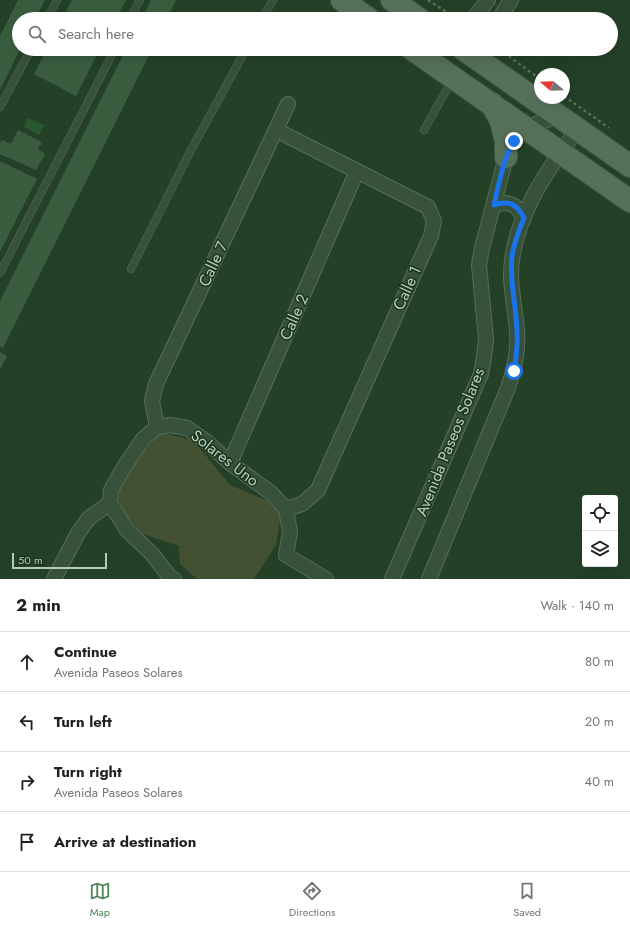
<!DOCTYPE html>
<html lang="en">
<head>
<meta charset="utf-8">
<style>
  :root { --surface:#fff; --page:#f6f6f6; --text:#202124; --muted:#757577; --line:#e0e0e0; --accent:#4e8559 }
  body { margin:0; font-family:Jost,sans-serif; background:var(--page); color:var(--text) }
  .controls { position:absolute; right:12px; bottom:12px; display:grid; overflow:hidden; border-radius:4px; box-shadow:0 4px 16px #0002 }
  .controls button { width:36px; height:36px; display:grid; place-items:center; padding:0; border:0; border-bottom:1px solid var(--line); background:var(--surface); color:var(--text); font:20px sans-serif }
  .compass { position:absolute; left:534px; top:68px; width:36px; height:36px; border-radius:50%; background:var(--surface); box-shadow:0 4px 16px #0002; rotate:289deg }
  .scale { position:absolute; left:12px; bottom:10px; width:95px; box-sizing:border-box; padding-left:4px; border:2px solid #b5cbb8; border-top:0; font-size:11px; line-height:14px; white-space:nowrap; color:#b5cbb8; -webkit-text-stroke:3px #1d3620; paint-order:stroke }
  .stop { position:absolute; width:12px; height:12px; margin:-9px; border:3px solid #1a73e8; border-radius:50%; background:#fff }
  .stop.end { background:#1a73e8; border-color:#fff; box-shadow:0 1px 4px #0008 }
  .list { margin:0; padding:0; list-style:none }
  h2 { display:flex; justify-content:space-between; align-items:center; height:52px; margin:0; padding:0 16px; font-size:17px }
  h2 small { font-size:13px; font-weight:400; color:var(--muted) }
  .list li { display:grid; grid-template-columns:26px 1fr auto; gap:12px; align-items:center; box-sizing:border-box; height:60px; padding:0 16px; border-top:1px solid var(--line) }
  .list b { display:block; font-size:15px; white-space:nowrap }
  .list p { margin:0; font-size:13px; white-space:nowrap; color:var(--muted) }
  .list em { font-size:13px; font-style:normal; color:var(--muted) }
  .icon { flex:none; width:22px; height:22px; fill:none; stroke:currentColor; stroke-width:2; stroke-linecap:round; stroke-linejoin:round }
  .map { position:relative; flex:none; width:630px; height:579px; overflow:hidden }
  .search { position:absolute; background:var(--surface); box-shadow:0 4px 16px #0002; left:12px; right:12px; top:12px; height:44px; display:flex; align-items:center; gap:10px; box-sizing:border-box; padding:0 14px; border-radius:22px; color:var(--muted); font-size:15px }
  .sheet { height:292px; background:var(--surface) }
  nav { display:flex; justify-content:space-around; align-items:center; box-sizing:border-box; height:56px; border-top:1px solid var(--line); background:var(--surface); font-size:11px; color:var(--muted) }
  nav a { display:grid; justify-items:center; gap:2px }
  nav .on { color:var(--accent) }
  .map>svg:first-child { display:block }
  .green { fill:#435032 }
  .water { fill:#29582e }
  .building { fill:#3a5d3f }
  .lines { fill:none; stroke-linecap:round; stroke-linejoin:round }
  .service-casing { stroke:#566e59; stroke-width:8 }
  .minor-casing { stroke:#566e59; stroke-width:16 }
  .primary-casing { stroke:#425a45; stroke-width:24 }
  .path { stroke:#5c6e55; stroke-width:2.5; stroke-dasharray:3 3; stroke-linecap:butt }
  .service { stroke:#38513b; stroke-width:7 }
  .minor { stroke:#38513b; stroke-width:14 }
  .primary { stroke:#567159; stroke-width:22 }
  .route { stroke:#1a73e8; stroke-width:5 }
  .labels { text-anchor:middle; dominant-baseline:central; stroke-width:3; stroke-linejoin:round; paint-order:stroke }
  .street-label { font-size:16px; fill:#b5cbb8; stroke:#1d3620 }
</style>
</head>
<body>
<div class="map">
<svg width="630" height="579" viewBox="0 0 630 579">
  <rect width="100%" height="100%" fill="#244127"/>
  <!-- green -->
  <path class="green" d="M160,432L194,441L230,485L282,507L276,545L254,579H197L180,564L179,546L143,534L124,514L114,488Z"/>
  <!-- water -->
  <path class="water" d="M28,118L44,125L39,135L24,127Z"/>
  <!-- building -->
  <path class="building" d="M18,0H45L35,19H19V49H20L0,90V36Z
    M72,0H126L116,19H62Z
    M151,0H176L167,19H142Z
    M47,49H100L76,96L34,74Z
    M126,49H152L3,348L0,346V301Z
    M18,130L42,142L38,149L45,154L36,170L0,154V143L2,140L11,144Z
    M0,161L37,179L0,252Z
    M0,352L7,356L0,369Z"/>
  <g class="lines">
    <!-- service casing -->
    <g class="service-casing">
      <path id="service" d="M47,19L57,0
        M130,19L140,0
        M262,19L273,0
        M0,107L31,49
        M424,130L452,80
        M131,269L190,152L246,49
        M0,273L115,49"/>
    </g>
    <!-- minor casing -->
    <g class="minor-casing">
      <path id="minor" d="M473,19L488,0
        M499,19L511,0
        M276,130L428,207L434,221L431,236L318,490L302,504L286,509
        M494,205C508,200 517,204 524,218
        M157,427L152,401L156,384L288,104
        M230,463L357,171
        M54,579L78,533L89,518L110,503
        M174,579L169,576L152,554L127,530L110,503L111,490L126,464L143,439L157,427L170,425L187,428L207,442L230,463L271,493L286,509L290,532L286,555L326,579
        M392,579L481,374L484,357L486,339L479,265L482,248L506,157L509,148L520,134L526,128L557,116
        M429,579L508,388C514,370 519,351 517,332C516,313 511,293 511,274C512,221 546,171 577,130"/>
    </g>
    <!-- primary casing -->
    <g class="primary-casing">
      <path id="primary" d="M342,0L369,19
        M392,0L419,19
        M412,49L630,201
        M463,49L630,166
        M492,104L501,121L506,141V157"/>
    </g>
    <!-- path -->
    <path class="path" d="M428,0L457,19
      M499,49L540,79
      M564,96L609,128"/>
    <!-- service -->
    <use href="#service" class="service"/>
    <!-- minor -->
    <use href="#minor" class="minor"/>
    <!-- primary -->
    <use href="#primary" class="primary"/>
  </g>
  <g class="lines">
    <!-- route -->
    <path class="route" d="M514,371C516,359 518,347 517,334C517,308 509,282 512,256C514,243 519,230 524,218C517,204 509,200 494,205C499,184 503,159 514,141"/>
  </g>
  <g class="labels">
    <!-- street labels -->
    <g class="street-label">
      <text transform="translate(213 264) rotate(-65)">Calle 7</text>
      <text transform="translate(407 288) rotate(-66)">Calle 1</text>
      <text transform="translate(294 317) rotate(-66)">Calle 2</text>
      <text transform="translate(450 442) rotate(-68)">Avenida Paseos Solares</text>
      <text transform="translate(225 458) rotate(38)">Solares Uno</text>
    </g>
  </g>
</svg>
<div class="controls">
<button><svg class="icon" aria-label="locate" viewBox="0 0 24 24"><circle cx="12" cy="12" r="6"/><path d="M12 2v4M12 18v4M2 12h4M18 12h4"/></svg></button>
<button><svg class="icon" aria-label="layers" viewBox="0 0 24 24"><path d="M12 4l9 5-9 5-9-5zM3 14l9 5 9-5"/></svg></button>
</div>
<svg class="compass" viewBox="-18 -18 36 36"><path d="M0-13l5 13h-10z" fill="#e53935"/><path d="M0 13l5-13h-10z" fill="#757577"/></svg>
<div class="scale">50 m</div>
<div class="stop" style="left:514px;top:371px"></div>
<div class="stop end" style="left:514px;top:141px"></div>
<div class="search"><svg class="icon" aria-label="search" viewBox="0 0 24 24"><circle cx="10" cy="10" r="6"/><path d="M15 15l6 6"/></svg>Search here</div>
</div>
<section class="sheet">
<h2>2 min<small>Walk · 140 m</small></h2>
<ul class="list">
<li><svg class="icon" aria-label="ahead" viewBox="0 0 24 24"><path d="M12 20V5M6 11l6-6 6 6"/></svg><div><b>Continue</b><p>Avenida Paseos Solares</p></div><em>80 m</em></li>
<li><svg class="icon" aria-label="left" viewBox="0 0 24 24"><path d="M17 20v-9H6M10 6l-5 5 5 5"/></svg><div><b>Turn left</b></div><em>20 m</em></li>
<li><svg class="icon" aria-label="right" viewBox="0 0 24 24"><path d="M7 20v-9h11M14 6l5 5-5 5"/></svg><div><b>Turn right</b><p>Avenida Paseos Solares</p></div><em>40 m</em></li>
<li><svg class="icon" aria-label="arrive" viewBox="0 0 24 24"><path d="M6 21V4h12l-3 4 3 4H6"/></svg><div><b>Arrive at destination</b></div></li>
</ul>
</section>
<nav>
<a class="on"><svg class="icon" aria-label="map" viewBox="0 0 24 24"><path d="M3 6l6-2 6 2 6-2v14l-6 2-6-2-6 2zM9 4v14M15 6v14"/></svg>Map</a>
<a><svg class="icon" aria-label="directions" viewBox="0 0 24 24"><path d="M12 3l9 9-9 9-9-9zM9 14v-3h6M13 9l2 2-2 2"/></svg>Directions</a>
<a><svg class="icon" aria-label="saved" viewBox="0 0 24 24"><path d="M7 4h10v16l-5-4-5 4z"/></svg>Saved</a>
</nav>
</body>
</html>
